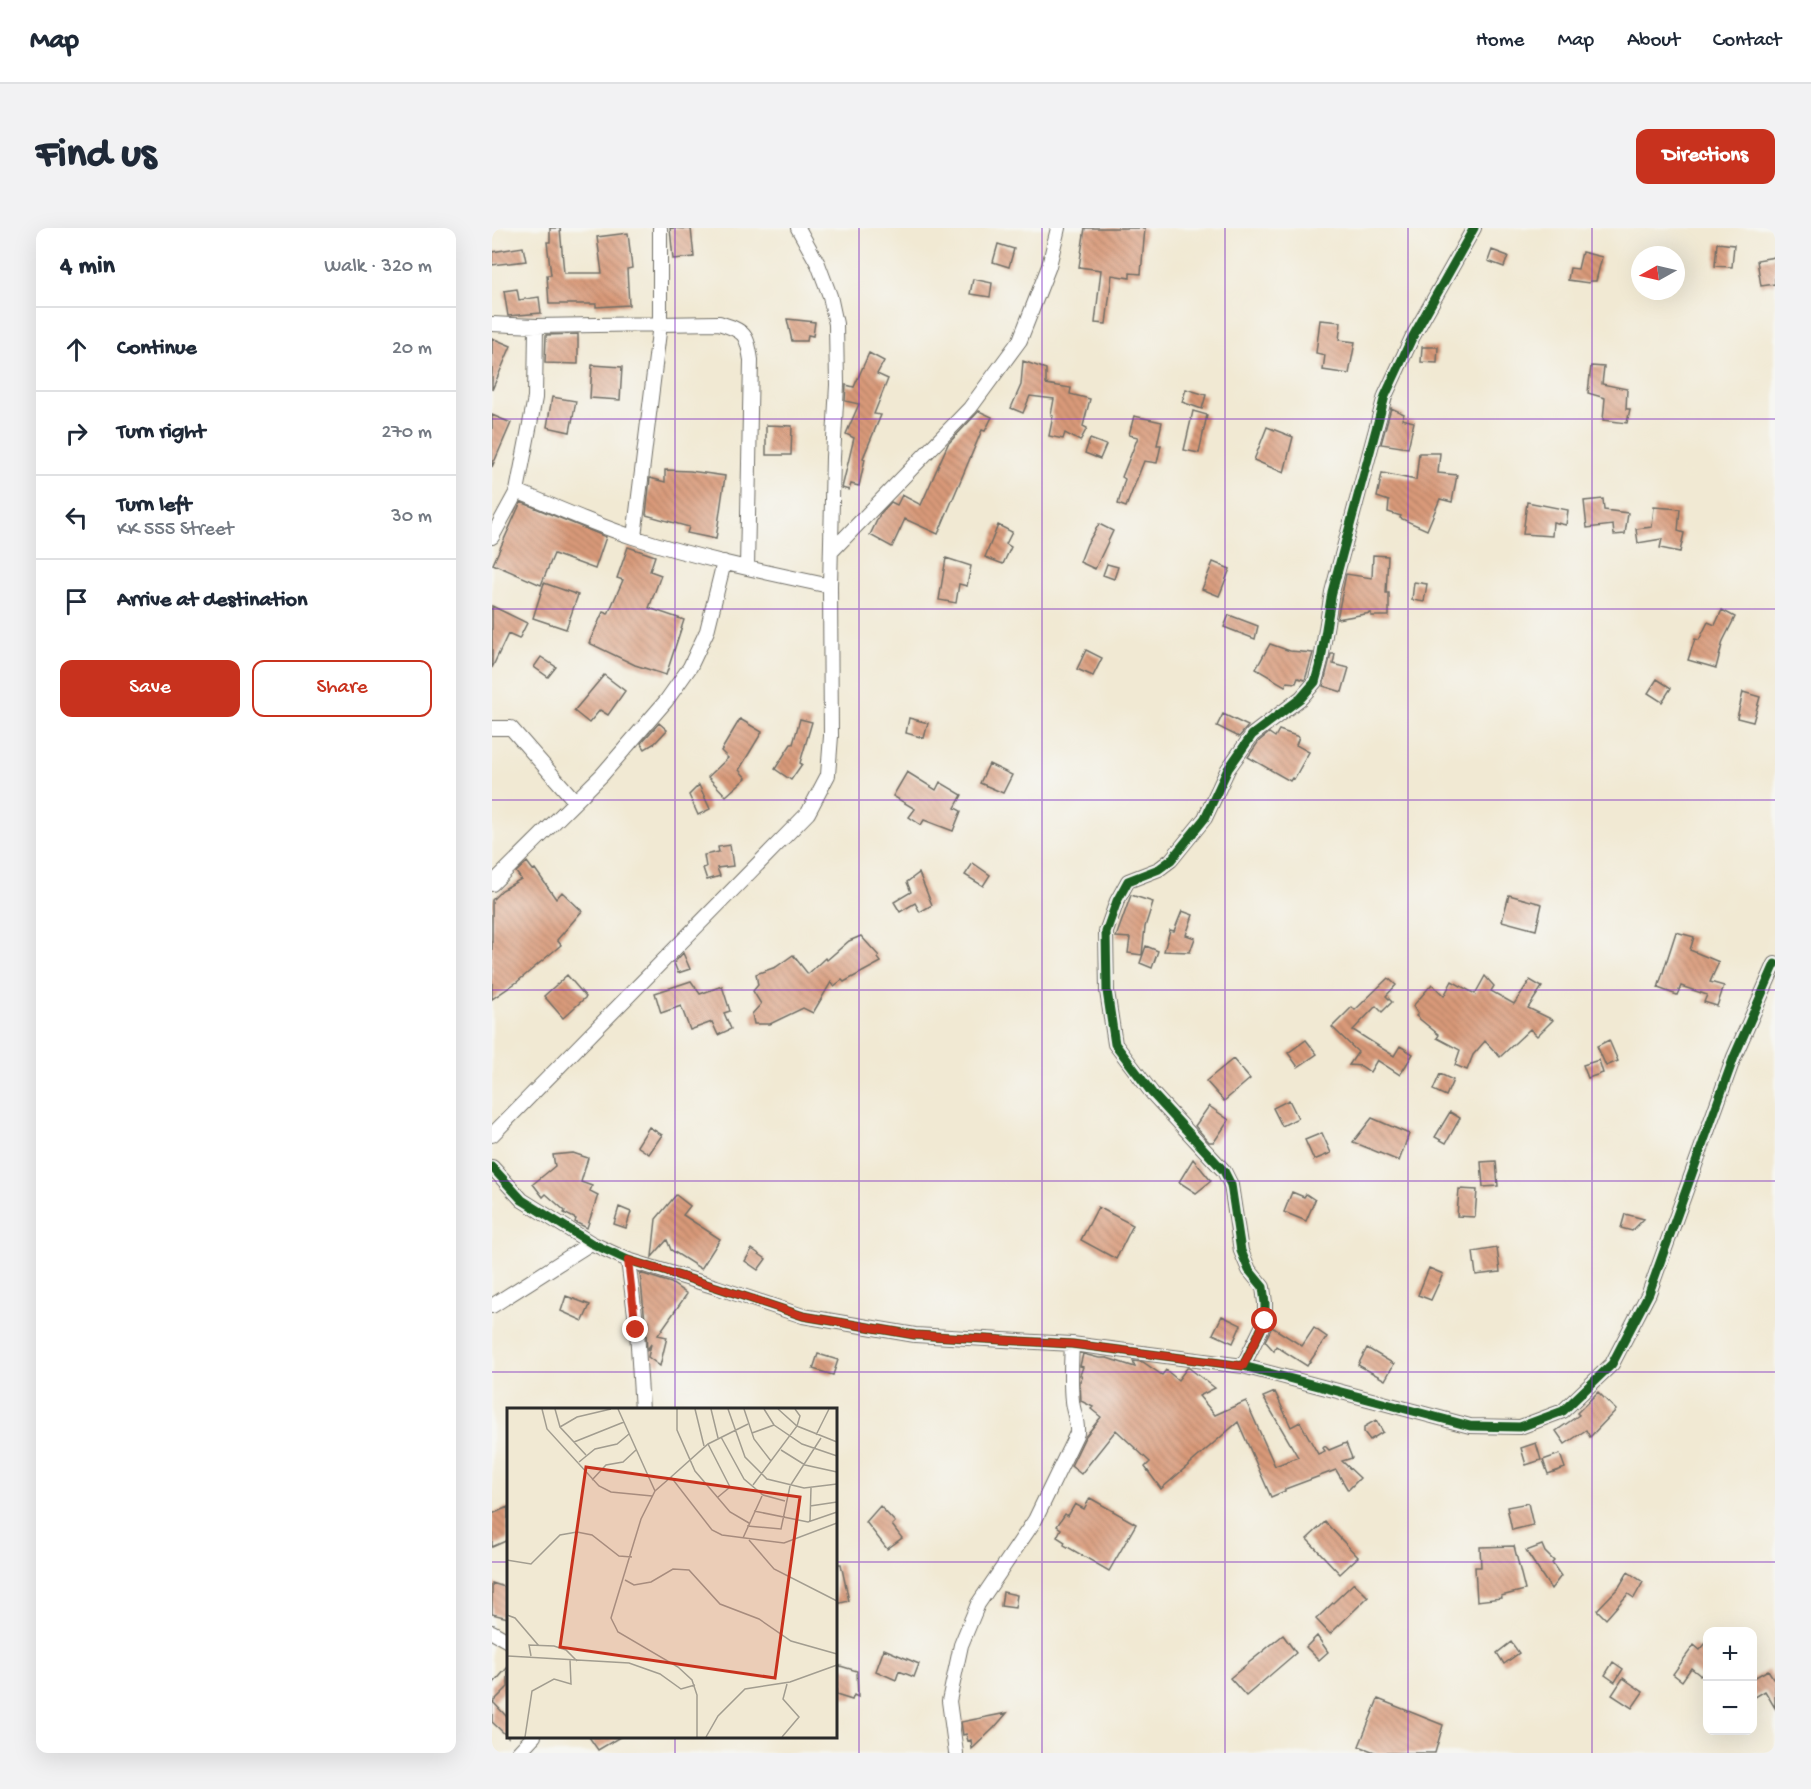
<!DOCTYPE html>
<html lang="en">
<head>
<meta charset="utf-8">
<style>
  :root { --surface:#fff; --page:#f2f2f3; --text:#1f2937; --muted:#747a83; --line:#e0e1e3; --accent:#c8321e }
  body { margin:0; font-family:"Gochi Hand",sans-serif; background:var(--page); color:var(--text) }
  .controls { position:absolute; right:18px; bottom:18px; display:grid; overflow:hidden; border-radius:12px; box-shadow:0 6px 24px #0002 }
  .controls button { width:54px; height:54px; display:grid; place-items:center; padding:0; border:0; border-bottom:2px solid var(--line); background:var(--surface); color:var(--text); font:30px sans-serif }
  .compass { position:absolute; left:1139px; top:18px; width:54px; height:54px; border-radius:50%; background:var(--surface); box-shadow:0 6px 24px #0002; rotate:262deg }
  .stop { position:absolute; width:18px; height:18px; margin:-14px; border:4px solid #c8321e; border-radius:50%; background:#fff }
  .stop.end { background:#c8321e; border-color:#fff; box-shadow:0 2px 6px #0008 }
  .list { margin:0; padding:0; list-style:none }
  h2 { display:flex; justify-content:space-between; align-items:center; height:78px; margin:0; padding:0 24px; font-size:26px }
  h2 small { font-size:20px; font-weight:400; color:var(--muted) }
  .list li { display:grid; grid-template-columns:39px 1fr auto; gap:18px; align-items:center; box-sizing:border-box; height:84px; padding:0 24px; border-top:2px solid var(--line) }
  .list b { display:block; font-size:22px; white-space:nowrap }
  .list p { margin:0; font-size:20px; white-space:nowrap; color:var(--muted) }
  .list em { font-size:20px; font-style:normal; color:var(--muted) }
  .actions { display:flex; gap:12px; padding:18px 24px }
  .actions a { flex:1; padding:14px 0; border:2px solid var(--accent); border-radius:12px; text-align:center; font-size:21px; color:var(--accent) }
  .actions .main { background:var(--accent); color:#fff }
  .icon { flex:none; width:33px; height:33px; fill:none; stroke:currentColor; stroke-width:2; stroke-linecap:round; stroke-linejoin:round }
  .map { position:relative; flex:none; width:1283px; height:1525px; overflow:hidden; border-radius:12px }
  header { display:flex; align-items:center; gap:36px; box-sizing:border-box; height:84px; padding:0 30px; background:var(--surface); border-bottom:2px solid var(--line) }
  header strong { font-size:28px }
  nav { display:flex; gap:33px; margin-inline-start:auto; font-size:21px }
  .intro { display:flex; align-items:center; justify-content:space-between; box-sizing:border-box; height:144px; padding:0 36px }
  h1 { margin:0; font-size:42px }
  .button { padding:15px 27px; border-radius:12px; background:var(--accent); color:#fff; font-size:21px; font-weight:700 }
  main { display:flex; gap:36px; padding:0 36px }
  aside { flex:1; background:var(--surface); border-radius:12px; box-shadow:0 6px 24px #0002 }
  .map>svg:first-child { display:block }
  .building { fill:url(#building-back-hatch) }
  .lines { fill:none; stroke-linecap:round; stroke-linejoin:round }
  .street-casing { stroke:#706e66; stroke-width:16 }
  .street { stroke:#fff; stroke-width:14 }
  .cycleway-casing { stroke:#f6f6f2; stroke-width:13 }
  .cycleway { stroke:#1b5e20; stroke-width:9 }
  .route { stroke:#c8321e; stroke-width:8 }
  .grid { fill:none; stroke:#7b2cbf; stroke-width:1.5; stroke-opacity:0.55 }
  .inset-road { fill:none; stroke:#a29d90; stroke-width:1.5 }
  .view { fill:#c8321e; fill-opacity:0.15; stroke:#c8321e; stroke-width:3 }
  .inset-edge { fill:none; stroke:#2b2b2b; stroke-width:3 }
</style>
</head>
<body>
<header>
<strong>Map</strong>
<nav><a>Home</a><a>Map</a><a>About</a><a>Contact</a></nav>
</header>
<div class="intro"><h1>Find us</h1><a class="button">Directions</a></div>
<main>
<aside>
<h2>4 min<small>Walk · 320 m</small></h2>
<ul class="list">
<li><svg class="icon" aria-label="ahead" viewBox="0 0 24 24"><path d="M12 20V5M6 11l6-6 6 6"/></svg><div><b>Continue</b></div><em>20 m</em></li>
<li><svg class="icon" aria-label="right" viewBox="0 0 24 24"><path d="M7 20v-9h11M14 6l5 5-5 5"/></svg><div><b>Turn right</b></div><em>270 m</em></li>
<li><svg class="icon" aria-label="left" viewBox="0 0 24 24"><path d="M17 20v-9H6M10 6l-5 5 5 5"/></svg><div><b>Turn left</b><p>KK 555 Street</p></div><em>30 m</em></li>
<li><svg class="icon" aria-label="arrive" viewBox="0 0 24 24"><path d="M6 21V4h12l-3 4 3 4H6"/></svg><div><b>Arrive at destination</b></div></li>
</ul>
<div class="actions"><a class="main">Save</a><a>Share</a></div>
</aside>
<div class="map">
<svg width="1283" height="1525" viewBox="0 0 1283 1525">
  <defs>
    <pattern id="building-back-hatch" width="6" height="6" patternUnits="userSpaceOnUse" patternTransform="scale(1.5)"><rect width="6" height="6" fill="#d99a79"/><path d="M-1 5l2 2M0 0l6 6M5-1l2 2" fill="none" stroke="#b07e63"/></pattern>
  </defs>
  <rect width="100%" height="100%" fill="#f6f6f2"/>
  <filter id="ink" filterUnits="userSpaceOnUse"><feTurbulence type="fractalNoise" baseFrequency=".0167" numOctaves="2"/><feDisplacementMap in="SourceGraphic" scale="12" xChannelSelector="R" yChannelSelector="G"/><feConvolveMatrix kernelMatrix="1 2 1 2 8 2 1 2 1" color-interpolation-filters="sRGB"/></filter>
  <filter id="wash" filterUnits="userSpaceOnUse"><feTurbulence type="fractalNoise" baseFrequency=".008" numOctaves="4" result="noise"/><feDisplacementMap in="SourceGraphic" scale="24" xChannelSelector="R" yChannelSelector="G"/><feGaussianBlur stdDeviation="1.35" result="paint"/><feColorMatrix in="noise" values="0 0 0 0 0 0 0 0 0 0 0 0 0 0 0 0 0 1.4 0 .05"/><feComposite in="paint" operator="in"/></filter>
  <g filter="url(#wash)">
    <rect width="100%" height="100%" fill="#f1e9d3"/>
    <g id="blocks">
      <!-- building -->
      <path class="building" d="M58,0H68L72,45H110L105,9L136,5L140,40L135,41L137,77L104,79V76H57L55,47H59L55,14H58Z
        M178,0L199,1L202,29L181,31Z
        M593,0H653L649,46L638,45V50L620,47L614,96L603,95L609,42L587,39Z
        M1225,15L1242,17L1240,39L1223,38Z
        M506,16L522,21L517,39L501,34Z
        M31,19L34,33L0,37V24Z
        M1000,22L1016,28L1012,39L996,33Z
        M1090,24L1110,29L1104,53H1098L1097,55L1076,52L1078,40L1086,41Z
        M1283,29V56L1269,58L1265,32Z
        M481,51L500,55L498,69L478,66Z
        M25,61L27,72L47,69L49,85L16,88L12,63Z
        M295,91L323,94L321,108L316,107L315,113H300Z
        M828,92L849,94L847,112L863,114L857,146L831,142L833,127L824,125Z
        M86,106V136L53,135L54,107Z
        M0,110L19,118L0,162Z
        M930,119H946L945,135L929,134Z
        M377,125L392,133L385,146L396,151L382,186L389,187L371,230L373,231L367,258L359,256L357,262L350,260L362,210L354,206L367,176L353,173L354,157L362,159Z
        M531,133L554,141V156L579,160L578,166L598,171L591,198L595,200L588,213L573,205L571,211L557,208L561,188L559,187L562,171L538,168L531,185L519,180L529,157Z
        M100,137L130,139L128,172L98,170Z
        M1099,138L1112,139L1110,156L1135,161L1134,181H1138L1135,195L1111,192L1113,170L1096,165Z
        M694,161L714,167L710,181L690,174Z
        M60,169L84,173L78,204L55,199Z
        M899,180L912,186L910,191L922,194L916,220L889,216Z
        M487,183L500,189L493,203L490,202L446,306L413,291L400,319L378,307L388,286L399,274L405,277L410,267L429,277L456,216Z
        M701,183L715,187L707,225L692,222Z
        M0,187L19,195L0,239Z
        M642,188L670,194L665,217H669L665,235L652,233L634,279L626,276L633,251L630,249L646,209L637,207Z
        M274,197L300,198L299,227H274Z
        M775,199L801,209L792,245L762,232Z
        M598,211L614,217L608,231L593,225Z
        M927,225H948L946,245L965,247L960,274L948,271L935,302L908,290L909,288L896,284L897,273L885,269L890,245L924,252Z
        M173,242L198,243L233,248L224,311L195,305L197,299L154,287L158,250L173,254Z
        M1111,271L1112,282L1136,285L1133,306L1122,307L1121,297L1095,300L1092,273Z
        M29,274L114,309L103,341L62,326L49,357L1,336Z
        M1035,274L1076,282L1074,297L1061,294L1060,308L1031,306Z
        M1162,279L1188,281L1186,303L1192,305L1188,324L1168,320L1170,311L1146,315L1144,301L1160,299Z
        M607,296L621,303L603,341L588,334L595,316Z
        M506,297L520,304L514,316L519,319L511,336L493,329Z
        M136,319L163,328L158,343L169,347L157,380L192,392L174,447L143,437L97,415L111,384L116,386L131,352L125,350Z
        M881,327L896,328L894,365H897V388H879V385L845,391L854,346L880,350Z
        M454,330L479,338L475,358L467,356L464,375L447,372Z
        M721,334L738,341L727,368L710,361Z
        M615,336L626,339L622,351L611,347Z
        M922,354L935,356L932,374L920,372Z
        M52,355L86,367L74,401L41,390Z
        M0,378L35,395L27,411L16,406L0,440Z
        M1230,382L1243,389L1231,413L1224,440L1196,432L1203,411L1207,412L1216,394L1223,397Z
        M737,387L766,398L763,411L732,399Z
        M778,416L798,423L821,425L813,452L806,450L804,455L795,454L793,458L764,441Z
        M594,422L610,430L601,448L585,441Z
        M839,426H843L841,436L857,440L850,464L831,458Z
        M49,429L64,439L56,449L42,439Z
        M112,447L133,463L116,487L108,482L97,495L82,483Z
        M1165,451L1179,460L1170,474L1156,465Z
        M1251,464L1268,469L1261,494L1245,490Z
        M731,486L756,498L747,509L725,498Z
        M417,490L436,495L432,510L414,505Z
        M248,491L270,504L247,542L254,550L234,568L216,549L236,530L229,523Z
        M308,491L320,494L308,535L310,536L299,552L283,541L299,516H301Z
        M167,495L175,502L163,515L153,521L149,515Z
        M787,502L807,509L804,517L817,524L802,551L800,550L798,553L756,529L767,513L777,505L783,509Z
        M497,536L520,547L511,565L488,555Z
        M415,544L444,562L448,554L470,567L463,580L469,583L461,603L432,592L429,597L417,589L423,581L401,568Z
        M207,557L218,581L206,587L197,567Z
        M238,617L241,638L225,640L228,648L215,652L211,640L214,639L212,627L227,624L226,619Z
        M35,634L41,642L43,641L64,671L70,664L90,683L65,712L69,717L25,754L0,771V672L10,662L29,651L24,644Z
        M481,635L498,647L491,658L473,647Z
        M427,645L440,677L428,684L423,675L408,684L402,674L419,664L415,654Z
        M639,667L661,674L653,699L650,727L636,725L638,710L624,709Z
        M1017,667L1050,676L1044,702L1010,693Z
        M690,683L701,687L694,707L703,710L698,724L672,723L678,702L682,703Z
        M1184,704L1202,709L1198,722L1227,734L1218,754L1232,758L1225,778L1212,774L1215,767L1189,758L1185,767L1166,760Z
        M369,708L387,728L386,730L389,734L352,754L350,752L342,758L339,754L321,785L311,780L278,796H262L260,786L269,776L261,763L266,757L264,746L284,739L301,727L316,746L333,730L335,732L357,713Z
        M654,718L666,723L660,740L648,735Z
        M191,725L198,741L186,745L182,735Z
        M75,747L94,769L71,790L52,768Z
        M993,748L1002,758L999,763L1022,776L1038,752L1050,759L1036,780L1061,792L1045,808L1038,801L1008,829L993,813L981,827L975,842L963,837L968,822L945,810L947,807L924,788L926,786L921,778L940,756L952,768L960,753L983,766Z
        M896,750L904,757L894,768L900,774L890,784L884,778L861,802L902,828L908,818L921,826L908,847L885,832L878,844L869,838L857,837L866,824L840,799L860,779L863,782Z
        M199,753L208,766L230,758L238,783L232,785L239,801L226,807L220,794L198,802L189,778L169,785L163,765Z
        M814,812L825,826L806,839L796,825Z
        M1117,812L1126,833L1114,838L1105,818Z
        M741,831L758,851L732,873L714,853Z
        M1107,832L1111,845L1096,850L1091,837Z
        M948,846L961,852L954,868L941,862Z
        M797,872L806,890L790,898L781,880Z
        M717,878L737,892L722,914H717L703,898Z
        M958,884L968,890L954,915L943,909Z
        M880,890L917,906L907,933L861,914Z
        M157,899L170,907L157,926L145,918Z
        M830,905L839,925L822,932L813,912Z
        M81,925L96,930L89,954L100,958L98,963L106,967L95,1000L83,994L84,991L72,985L73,983L54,966L51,969L41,956L63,938L61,927Z
        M701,931L719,953L704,965L687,954Z
        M1004,933L1006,958L991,959L989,934Z
        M967,961L985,962L983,989L965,988Z
        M800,964L812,969L814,966L823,972L814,993L792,984Z
        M184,967L198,978L191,987L228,1011L209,1041L179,1022L175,1012L160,1029L164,991Z
        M127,979L139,984L134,1000L122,996Z
        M606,979L641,997L624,1031L589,1012Z
        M1133,986L1152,991L1140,1003L1129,1000Z
        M1005,1020L1008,1044L984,1047L981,1024Z
        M260,1021L274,1031L266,1042L253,1033Z
        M937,1040L951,1046L939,1072L926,1067Z
        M148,1045L179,1055L195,1066L166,1107L175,1109L168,1138L156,1129L159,1116L155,1122L154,1104L157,1093H153Z
        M74,1068L98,1077L91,1093L69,1083Z
        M730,1088L749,1097L741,1115L721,1106Z
        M780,1099L810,1118L822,1100L835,1109L815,1138L784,1118L782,1123L773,1113Z
        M875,1120L902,1136L893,1152L866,1137Z
        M326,1126L346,1132L341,1147L321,1141Z
        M591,1126L607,1130H615L643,1139L641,1133L651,1134L670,1147L674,1142L686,1152L695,1140H697L723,1160L707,1168L723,1187L754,1173L783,1238L806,1229L771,1169L783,1164L799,1199L808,1194L826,1226L833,1223L831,1220L833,1218L837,1222L854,1215L860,1230L850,1233L868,1250L856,1262L844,1242L793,1261V1263L779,1269L746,1194L669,1261L653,1239L658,1234L624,1202L589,1246L579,1238L593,1209L609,1189L599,1181L601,1179L589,1173L588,1153L590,1149L588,1147L591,1139L588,1138Z
        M1106,1164L1124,1182L1098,1209L1094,1202L1073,1216L1064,1203L1087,1187L1085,1185Z
        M884,1192L891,1204L878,1212L872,1204V1199Z
        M1044,1215L1049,1232L1034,1237L1029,1220Z
        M1068,1226L1073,1240L1056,1246L1051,1232Z
        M598,1270L644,1296L617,1343L572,1317L573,1314L565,1309L569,1301L565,1298L573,1286L576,1288L583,1276L592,1281Z
        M1036,1275L1041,1297L1020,1302L1015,1279Z
        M388,1278L403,1294L400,1297L410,1310L395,1321L374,1294Z
        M16,1279V1312L0,1319V1286Z
        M833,1294L866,1329L848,1346L815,1311Z
        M1050,1317L1053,1324L1062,1333L1060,1335L1069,1348L1059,1361L1034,1323Z
        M1022,1318L1033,1362L1009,1368L1010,1370L985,1373L983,1339H989L988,1319Z
        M344,1336H349L357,1373L344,1376Z
        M1136,1344L1151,1354L1142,1370L1136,1366L1114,1391L1105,1382L1127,1359Z
        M0,1355L16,1360V1390L0,1386Z
        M862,1355L876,1369L838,1406L824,1391Z
        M511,1364L525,1367L523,1380L509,1378Z
        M791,1407L804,1425L754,1468L738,1450Z
        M825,1408L836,1424L827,1432L814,1419Z
        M1019,1414L1027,1425L1012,1436L1005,1425Z
        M1215,1414V1438L1209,1448L1199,1440L1190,1453L1181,1446L1202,1417L1208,1422Z
        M392,1421L427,1436L422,1449L407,1443L404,1452L384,1443Z
        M1121,1434L1131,1441L1123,1454L1113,1447Z
        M345,1437L365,1443L366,1469L362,1467L360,1472L344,1467Z
        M16,1439V1459L1,1474L16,1490V1509L0,1494V1457Z
        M1276,1442L1283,1453V1480L1273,1463L1260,1471V1451Z
        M1131,1450L1151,1464L1140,1480L1120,1467Z
        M886,1471L951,1497L943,1525H885L867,1518Z
        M515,1485L502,1500L480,1521L479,1512L476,1513L474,1506L471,1507L469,1494Z
        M97,1509H128L106,1522Z"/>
    </g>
  </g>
  <g filter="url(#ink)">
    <use href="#blocks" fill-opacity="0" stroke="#706e66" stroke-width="1.5"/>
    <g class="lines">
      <!-- street casing -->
      <g class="street-casing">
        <path id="street" d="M0,96L44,98L227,95C253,103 255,106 259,132L255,340
          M25,263C63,279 101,296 141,309C205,330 272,344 338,358
          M0,309L25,263L43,170L44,98
          M142,309L168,96V0
          M340,323L478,180L528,112L557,38L566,0
          M0,500H19L83,573
          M0,656L110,547L174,473L198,439L215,403L232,334
          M0,907L316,585L336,547L339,508L338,358L341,229L345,157L344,96L338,68L326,36L306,0
          M0,939L30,972L99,1015L136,1032L224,1059L311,1088L423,1107L580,1116L751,1138L978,1198L1028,1199L1071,1183L1120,1136L1157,1065L1242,829L1283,736
          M136,1032L145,1102L150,1182
          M0,1078L99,1015
          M751,1138L773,1093V1075L771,1059L757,1042L749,1023L739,957L732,943L660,865L623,816L615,763L614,704L625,673L636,653L667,641L679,632L713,590L736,541L760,507L809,470L823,454L829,432L840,364L893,168L920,110L982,0
          M0,1404L16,1413
          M26,1525L42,1508
          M464,1525L457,1473L469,1417L486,1376L543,1292L585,1205C586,1193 581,1184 580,1173C578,1154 579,1135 580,1116"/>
      </g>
      <!-- street -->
      <use href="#street" class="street"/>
      <!-- cycleway casing -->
      <g class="cycleway-casing">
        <path id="cycleway" d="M0,939L30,972L99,1015L136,1032L224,1059L311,1088L423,1107L580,1116L751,1138L978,1198L1028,1199L1071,1183L1120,1136L1157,1065L1242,829L1283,736
          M751,1138L773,1093V1075L771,1059L757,1042L749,1023L739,957L732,943L660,865L623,816L615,763L614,704L625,673L636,653L667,641L679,632L713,590L736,541L760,507L809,470L823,454L829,432L840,364L893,168L920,110L982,0"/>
      </g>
      <!-- cycleway -->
      <use href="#cycleway" class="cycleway"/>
    </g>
  </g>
  <g class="lines" filter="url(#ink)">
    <!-- route -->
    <path class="route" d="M144,1102L136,1032L224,1059L311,1088L423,1107L580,1116L751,1138L773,1093"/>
  </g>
  <!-- grid -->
  <path class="grid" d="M183,0V1182M367,0V1525M550,0V1525M733,0V1525M916,0V1525M1100,0V1525M0,191H1283M0,381H1283M0,572H1283M0,762H1283M0,953H1283M0,1144H1283M0,1334H16M344,1334H1283M183,1508V1525"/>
  <!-- overview -->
  <g transform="translate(15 1180)">
    <rect width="330" height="330" fill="#f1e9d3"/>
    <path class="inset-road" d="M35,1L40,21L92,78L104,84L145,88M48,1L53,19L79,47M111,1L148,83M170,1V22L188,63L223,104L242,115M188,1L197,38M204,1L211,30M221,1L238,49L260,71L297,80L330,76M237,1L247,31L264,53M257,1L267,17L295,36L330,48M271,1L290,18L330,34M53,19L70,9L104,1M245,25L267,17M309,27L322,1M214,29L237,71L256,87L278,93M67,34L117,14M201,36L223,79L211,89M274,42L298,57L330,64M72,54L88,41L110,36L122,26M164,69L201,36L241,16M85,72L99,57L116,54L129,42M246,77L290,18L293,8L288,1M303,98L330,94M247,103L301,114L330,104M303,113L304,80M240,118L274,121L283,78L314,30M236,130L255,88M242,132L267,161L330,193M0,152L24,156L53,127L70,124L85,127L112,148L125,149M118,172L127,177L144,174L166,161L182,162L213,196L252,211L284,233L330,246M0,207L8,210L32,238M0,248L122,255L153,266L174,281L188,277M24,248L22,237L47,238L59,242L70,253M18,329L25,283L47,271L64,276L63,252M190,329V287L185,272L171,259L111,224L104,210L134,111L148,83L164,69L205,122L215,127L277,135L330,115M199,329L211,308L238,281L283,274L330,257M275,329L292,309L276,291L280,276"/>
    <path class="view" d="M79,59L293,89L268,270L53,239Z"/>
    <rect width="330" height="330" class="inset-edge"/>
  </g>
</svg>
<div class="controls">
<button>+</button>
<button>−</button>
</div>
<svg class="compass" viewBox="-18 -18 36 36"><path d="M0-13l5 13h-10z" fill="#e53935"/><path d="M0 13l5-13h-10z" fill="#747a83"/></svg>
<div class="stop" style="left:773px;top:1093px"></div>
<div class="stop end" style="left:144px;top:1102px"></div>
</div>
</main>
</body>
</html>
